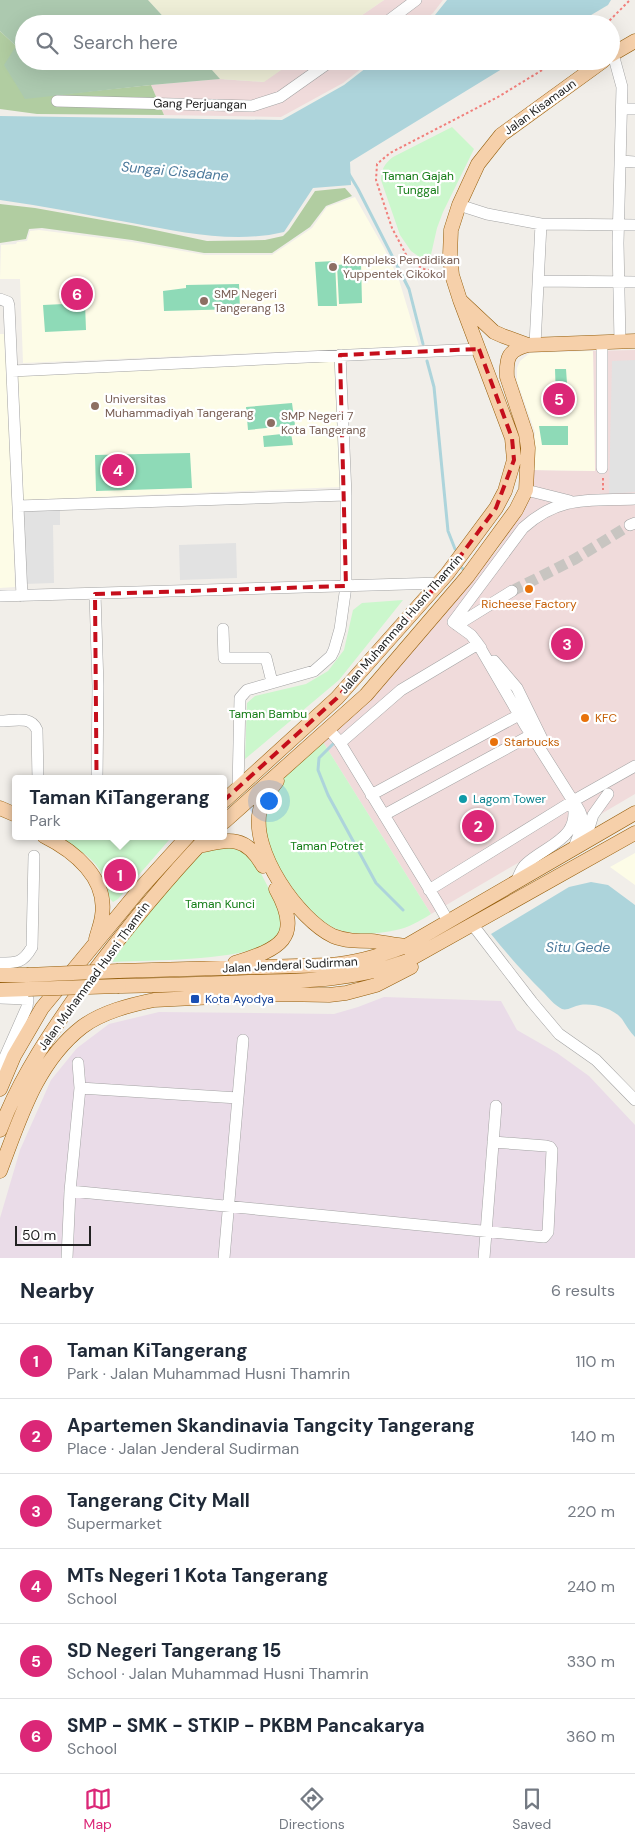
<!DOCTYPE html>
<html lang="en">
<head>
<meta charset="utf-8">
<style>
  :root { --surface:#fff; --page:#f2f2f3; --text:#1f2937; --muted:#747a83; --line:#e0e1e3; --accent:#db2777 }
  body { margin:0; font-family:"DM Sans",sans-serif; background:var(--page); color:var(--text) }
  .scale { position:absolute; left:15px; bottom:12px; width:76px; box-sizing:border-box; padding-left:5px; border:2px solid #222; border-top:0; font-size:14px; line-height:18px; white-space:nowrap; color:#222; -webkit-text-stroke:4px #fff; paint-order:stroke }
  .you { position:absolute; left:268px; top:800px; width:18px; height:18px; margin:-12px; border:4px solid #fff; border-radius:50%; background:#1a73e8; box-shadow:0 0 0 8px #1a73e833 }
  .badge { display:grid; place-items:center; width:32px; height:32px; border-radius:50%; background:var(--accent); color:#fff; font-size:16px; font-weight:700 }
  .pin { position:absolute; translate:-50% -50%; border:2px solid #fff; box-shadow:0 1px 5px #0006 }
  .popup { position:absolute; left:12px; top:775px; width:215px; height:65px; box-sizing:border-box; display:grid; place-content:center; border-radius:5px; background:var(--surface); filter:drop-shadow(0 1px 4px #0005); font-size:16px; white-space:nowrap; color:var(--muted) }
  .popup b { font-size:19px; color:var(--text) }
  .popup::after { content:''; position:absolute; left:50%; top:100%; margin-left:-10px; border:10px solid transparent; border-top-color:var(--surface) }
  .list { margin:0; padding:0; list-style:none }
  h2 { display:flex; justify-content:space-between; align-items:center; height:65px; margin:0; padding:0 20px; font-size:21px }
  h2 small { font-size:16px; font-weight:400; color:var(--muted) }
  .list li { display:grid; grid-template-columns:32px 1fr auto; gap:15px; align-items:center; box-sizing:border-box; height:75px; padding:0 20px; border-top:1px solid var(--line) }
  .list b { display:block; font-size:19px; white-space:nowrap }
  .list p { margin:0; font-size:16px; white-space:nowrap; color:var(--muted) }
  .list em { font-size:16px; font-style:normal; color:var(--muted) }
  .icon { flex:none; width:28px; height:28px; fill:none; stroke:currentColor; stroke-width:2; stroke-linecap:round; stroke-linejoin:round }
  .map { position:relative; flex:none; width:635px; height:1258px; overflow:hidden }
  .search { position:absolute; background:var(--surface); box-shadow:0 5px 20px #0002; left:15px; right:15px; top:15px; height:55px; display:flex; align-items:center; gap:12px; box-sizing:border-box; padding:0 18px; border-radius:28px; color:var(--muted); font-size:19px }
  .sheet { height:515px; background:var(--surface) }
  nav { display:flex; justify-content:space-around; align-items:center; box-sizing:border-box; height:70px; border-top:1px solid var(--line); background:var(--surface); font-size:14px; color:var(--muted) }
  nav a { display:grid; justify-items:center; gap:2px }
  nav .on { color:var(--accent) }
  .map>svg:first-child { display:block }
  .commercial { fill:#f0dbdb }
  .industrial { fill:#eadce8 }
  .education { fill:#fdfce7 }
  .farmland { fill:#eeeed7 }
  .forest { fill:#b1cda1 }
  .cemetery { fill:#acc9af }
  .park { fill:#cbf7cc }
  .pitch { fill:#8edab7 }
  .parking { fill:#e2e2e2 }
  .water { fill:#add4db }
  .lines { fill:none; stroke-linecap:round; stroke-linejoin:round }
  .stream { stroke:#add4db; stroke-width:3 }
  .minor-tunnel { stroke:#c8c5c1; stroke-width:11; stroke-dasharray:11 5.5; stroke-linecap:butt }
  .minor-casing { stroke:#a3a3a3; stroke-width:12 }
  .major-casing { stroke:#955e0b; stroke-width:15 }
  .path { stroke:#f17f7b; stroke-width:2; stroke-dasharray:2.5 2.5; stroke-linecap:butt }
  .minor { stroke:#fff; stroke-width:11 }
  .major { stroke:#f6d0aa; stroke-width:14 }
  .major-bridge-casing { stroke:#955e0b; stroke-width:15; stroke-linecap:butt }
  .major-bridge { stroke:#f6d0aa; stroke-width:14 }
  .marked { fill:none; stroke:#c50e1b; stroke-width:4; stroke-dasharray:10 6; stroke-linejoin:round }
  .education-dot { fill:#8d6e63; stroke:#fff; stroke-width:2 }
  .food-dot { fill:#e8710a; stroke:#fff; stroke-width:2 }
  .culture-dot { fill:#0f9aa8; stroke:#fff; stroke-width:2 }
  .transit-dot { fill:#1a4fb4; stroke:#fff; stroke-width:2 }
  .labels { text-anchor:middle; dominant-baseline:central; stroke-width:4.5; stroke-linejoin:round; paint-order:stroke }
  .street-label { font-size:12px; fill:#222; stroke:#fff }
  .park-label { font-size:12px; fill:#147c16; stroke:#fff }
  .education-label { font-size:12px; fill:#785e54; stroke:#fff; text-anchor:start }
  .food-label { font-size:12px; fill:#c56008; stroke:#fff; text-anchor:start }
  .culture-label { font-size:12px; fill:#0d838f; stroke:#fff; text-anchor:start }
  .transit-label { font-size:12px; fill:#164399; stroke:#fff; text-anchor:start }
  .water-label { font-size:14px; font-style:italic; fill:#4d7a9c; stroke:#fff }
</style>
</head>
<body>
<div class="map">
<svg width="635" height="1258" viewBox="0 0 635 1258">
  <rect width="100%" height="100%" fill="#f1eee9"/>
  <!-- commercial -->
  <path class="commercial" d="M384,0H443L433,13L420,24H349Z
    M294,61H371L343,83L281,117L164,115L151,85L220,79L263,82Z
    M635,350V794L431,914L323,742L359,711L498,549L523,508L532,470L595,471L593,351Z"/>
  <!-- industrial -->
  <path class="industrial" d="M384,997L501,1001L517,1030L557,1053L589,1076L635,1125V1258H0V1218L20,1150L51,1080L77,1048L109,1024L159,1012L334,1014L358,1007Z"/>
  <!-- education -->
  <path class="education" d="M355,197L384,248L399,280L419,346L23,363L20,279H0L1,245L16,244L17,242L27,241L30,231L39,230L132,242L205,255H272L312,228L327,207Z
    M0,334H4L5,357L7,358L15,587L0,588Z
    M593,351L595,471L532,470L535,432L517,381V368L520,361L530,353Z
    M335,361L341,487L23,500L18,374Z
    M635,853V885L610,867Z"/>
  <!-- farmland -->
  <path class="farmland" d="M148,0H384L349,24H170Z
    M204,61H294L264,82L220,79Z"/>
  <!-- forest -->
  <path class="forest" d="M0,31L16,46L25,98L151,85L164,115L37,114L0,109Z
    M345,188L352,196L326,206L310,227L272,253H204L132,240L42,228L29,229L26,239L0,243V204L35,208L136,226L207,241L265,240L283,236L289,230L315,191Z"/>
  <!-- cemetery -->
  <path class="cemetery" d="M0,0H148L170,24H24V61H204L220,79L151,85L25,99L4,65L16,46L0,31Z"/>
  <!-- park -->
  <path class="park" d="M452,127L474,149L443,212L437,228L430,259L425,261L411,251L400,235L381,180C381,170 384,164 393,157Z
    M403,600L339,680L245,759L247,703L255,696L306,684L328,671L344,650L353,610L362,603Z
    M323,742L431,914C423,919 413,925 404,928C386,933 362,936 343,931C314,925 278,871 268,844C265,834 265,824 265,814C265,810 265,806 266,803C275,780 305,758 323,742Z
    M143,836H169V840L118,899L113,902C107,897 109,890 106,883C100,864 85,852 67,844L65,839L94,840Z
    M232,845L253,858L280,910C282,920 282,932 274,939C250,962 146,960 111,962L191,858L218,847Z"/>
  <!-- pitch -->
  <path class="pitch" d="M335,261L337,306H318L315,262Z
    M361,263L362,303L339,304L337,265Z
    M239,284L240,309L164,311L163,291L186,288V285Z
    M85,303L86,330L45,332L43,305Z
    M555,369H566L568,398L556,399Z
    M292,403L295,425L248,430L246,407Z
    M539,426H568V445H542Z
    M291,433L293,445L264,447L263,436Z
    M190,453L192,488L96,491L95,455Z"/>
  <!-- parking -->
  <path class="parking" d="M635,360V492L609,494L612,361Z
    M60,506V525H53L54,583L24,584L22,508Z
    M236,543L237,578L180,580L179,545Z"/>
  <!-- water -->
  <path class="water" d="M447,0H611L608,5L576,24H423L435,15Z
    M375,61H515L350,162L351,185L313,188L284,232C234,244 182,232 132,223C88,215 44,206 0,200V116L282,120L344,85Z
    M591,882L608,885L635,905V1037C630,1032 626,1025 622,1019C613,1008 593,1003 580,1005C574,1006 567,1011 562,1009C554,1005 548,997 542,991C524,973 507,954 491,934L569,887Z"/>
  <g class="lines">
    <!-- stream -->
    <path class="stream" d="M349,174L358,189L409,289L423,344
      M427,361L434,387L448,531L455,549
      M462,568L463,569
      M334,743L319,758L318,770L328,795L376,883L403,910"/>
    <!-- minor-tunnel -->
    <path class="minor-tunnel" d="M512,591L575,559L630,525"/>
    <!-- minor casing -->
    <g class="minor-casing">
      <path id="minor" d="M384,24L416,0
        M613,54L622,87L618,243L620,342
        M57,101L252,106L280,97L331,61
        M622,109H635
        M621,161L635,162
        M459,205L487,214L541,224L635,225
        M539,281L635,282
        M0,299L8,302L9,306L22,596
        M602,342V468
        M535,345L541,224
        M12,371L479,349
        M526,490L570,501
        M18,506L346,495L340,355
        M630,525L635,523
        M95,594L98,686L97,779
        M0,596L440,583
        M457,625L512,591
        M223,629L224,658H266L272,682
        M494,661L517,688L544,743
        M0,721C13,721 31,715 37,730L38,779
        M328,729L339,741L437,902L448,921
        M340,743L401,690L478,644L481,648
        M238,789L240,698L247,690L314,671L331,656L334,650L340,629L346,586V495
        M371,795L519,715
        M384,815L531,735
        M585,841L593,815L608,794
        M574,848C581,826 589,821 573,801L525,725L478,644L471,635L453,622L523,528C559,495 589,501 635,499
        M516,882C519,876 521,868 526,864C548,844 583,838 572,800
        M429,890L573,801L635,766
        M472,924L532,1002L559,1034L596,1060L635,1100
        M0,963C17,963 23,963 32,947L34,856
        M0,998L28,999L27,1007L0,1068
        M80,1088L238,1098
        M70,1191L544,1237L548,1232L552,1150L550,1147L546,1146L493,1142
        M67,1258L70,1191L80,1088L78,1063
        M224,1258L243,1040
        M484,1258L496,1106"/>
    </g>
    <!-- major casing -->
    <g class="major-casing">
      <path id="major" d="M611,55L635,41
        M462,302L494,332L503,336L528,345L635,341
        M277,781C271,789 262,799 260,810C250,851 298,919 333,936C345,941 358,941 371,941C382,942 394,945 405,946
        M224,801L337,698L447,574L496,508L505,491L514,460L512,438L460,300L452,275L450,255L451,230L459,205L478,164L501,135L603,61
        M0,808L16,815
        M224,822L366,695L467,577L516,510L526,490L528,448L526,434L507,377C506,358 508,350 528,345
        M44,836C74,851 108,878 102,916C101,924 98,931 96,939
        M199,846C230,839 246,835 263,866
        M235,963C279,949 304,939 276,889
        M118,971L329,965C357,963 380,956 406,946L635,813
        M0,975H27
        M119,986C162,985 206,984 249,982C307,981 351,981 407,961L635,833
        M0,990L28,989
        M0,1089L14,1056L42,1008L140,889L188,836
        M0,1130C20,1076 53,1029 86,982C125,930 163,883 208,836
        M0,1171C20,1119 36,1063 82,1027C102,1012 130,1005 154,1000L279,994L329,995L346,993L376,985L411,967"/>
    </g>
    <!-- path -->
    <path class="path" d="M606,24L630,0
      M440,273L424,269L410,262L392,228L376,180L377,164L390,153L498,97L557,61
      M603,478V490"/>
    <!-- minor -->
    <use href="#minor" class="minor"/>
    <!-- major -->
    <use href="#major" class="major"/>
    <!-- major-bridge casing -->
    <g class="major-bridge-casing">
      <path id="major-bridge" d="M27,975L118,971
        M28,989L119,986"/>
    </g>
    <!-- major-bridge -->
    <use href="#major-bridge" class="major-bridge"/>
  </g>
  <!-- marked area -->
  <path class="marked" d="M479,349L512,438L514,460L496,508L447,574L337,698L209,814L179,830L97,833L95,594L346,586L340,355Z"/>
  <!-- markers -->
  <g class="education-dot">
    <circle cx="333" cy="267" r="5"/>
    <circle cx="204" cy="301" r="5"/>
    <circle cx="95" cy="406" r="5"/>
    <circle cx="271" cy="423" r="5"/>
  </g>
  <g class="food-dot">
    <circle cx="529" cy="589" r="5"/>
    <circle cx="585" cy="718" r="5"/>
    <circle cx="494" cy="742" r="5"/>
  </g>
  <circle class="culture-dot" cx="463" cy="799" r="5"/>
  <rect class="transit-dot" x="190" y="994" width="10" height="10" rx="2.5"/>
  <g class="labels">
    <!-- street labels -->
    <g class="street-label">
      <text transform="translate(200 104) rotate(1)">Gang Perjuangan</text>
      <text transform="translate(540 107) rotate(-36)">Jalan Kisamaun</text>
      <text transform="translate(401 624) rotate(-49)">Jalan Muhammad Husni Thamrin</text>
      <text transform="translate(290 965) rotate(-3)">Jalan Jenderal Sudirman</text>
      <text transform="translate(94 976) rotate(-54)">Jalan Muhammad Husni Thamrin</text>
    </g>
    <!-- park labels -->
    <g class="park-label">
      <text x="418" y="176">Taman Gajah<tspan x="418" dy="14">Tunggal</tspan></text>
      <text x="268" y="714">Taman Bambu</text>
      <text x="327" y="846">Taman Potret</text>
      <text x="220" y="904">Taman Kunci</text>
    </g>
    <!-- education labels -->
    <g class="education-label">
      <text x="343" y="260">Kompleks Pendidikan<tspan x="343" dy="14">Yuppentek Cikokol</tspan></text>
      <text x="214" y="294">SMP Negeri<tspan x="214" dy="14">Tangerang 13</tspan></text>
      <text x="105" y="399">Universitas<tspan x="105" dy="14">Muhammadiyah Tangerang</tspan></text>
      <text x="281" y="416">SMP Negeri 7<tspan x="281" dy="14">Kota Tangerang</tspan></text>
    </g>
    <!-- food labels -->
    <g class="food-label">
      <text x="529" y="604" text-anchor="middle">Richeese Factory</text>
      <text x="595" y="718">KFC</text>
      <text x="504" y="742">Starbucks</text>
    </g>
    <!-- culture labels -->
    <g class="culture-label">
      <text x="473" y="799">Lagom Tower</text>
    </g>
    <!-- transit labels -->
    <g class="transit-label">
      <text x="205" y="999">Kota Ayodya</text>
    </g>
    <!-- water labels -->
    <g class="water-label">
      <text transform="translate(175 171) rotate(5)">Sungai Cisadane</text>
      <text x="578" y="947">Situ Gede</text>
    </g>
  </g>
</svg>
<div class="scale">50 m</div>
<div class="you"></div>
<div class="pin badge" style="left:120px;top:875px">1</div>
<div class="popup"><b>Taman KiTangerang</b>Park</div>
<div class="pin badge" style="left:478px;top:826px">2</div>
<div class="pin badge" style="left:567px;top:644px">3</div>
<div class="pin badge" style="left:118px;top:470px">4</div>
<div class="pin badge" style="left:559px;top:399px">5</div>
<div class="pin badge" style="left:77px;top:294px">6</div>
<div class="search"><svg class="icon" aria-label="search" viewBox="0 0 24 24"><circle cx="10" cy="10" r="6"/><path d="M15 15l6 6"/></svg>Search here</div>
</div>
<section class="sheet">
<h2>Nearby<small>6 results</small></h2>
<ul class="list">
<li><span class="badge">1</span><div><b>Taman KiTangerang</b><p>Park · Jalan Muhammad Husni Thamrin</p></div><em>110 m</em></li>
<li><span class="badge">2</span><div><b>Apartemen Skandinavia Tangcity Tangerang</b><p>Place · Jalan Jenderal Sudirman</p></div><em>140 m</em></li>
<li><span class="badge">3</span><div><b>Tangerang City Mall</b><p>Supermarket</p></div><em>220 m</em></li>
<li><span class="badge">4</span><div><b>MTs Negeri 1 Kota Tangerang</b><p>School</p></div><em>240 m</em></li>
<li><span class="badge">5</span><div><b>SD Negeri Tangerang 15</b><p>School · Jalan Muhammad Husni Thamrin</p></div><em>330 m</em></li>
<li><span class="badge">6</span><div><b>SMP - SMK - STKIP - PKBM Pancakarya</b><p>School</p></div><em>360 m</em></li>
</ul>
</section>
<nav>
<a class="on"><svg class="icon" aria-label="map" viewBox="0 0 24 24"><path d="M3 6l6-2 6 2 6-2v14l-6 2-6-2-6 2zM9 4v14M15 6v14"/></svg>Map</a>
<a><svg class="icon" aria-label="directions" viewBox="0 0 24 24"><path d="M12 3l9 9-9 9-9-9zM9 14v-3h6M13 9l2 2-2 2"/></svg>Directions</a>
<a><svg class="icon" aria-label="saved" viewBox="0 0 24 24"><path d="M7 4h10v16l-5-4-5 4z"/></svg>Saved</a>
</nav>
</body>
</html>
